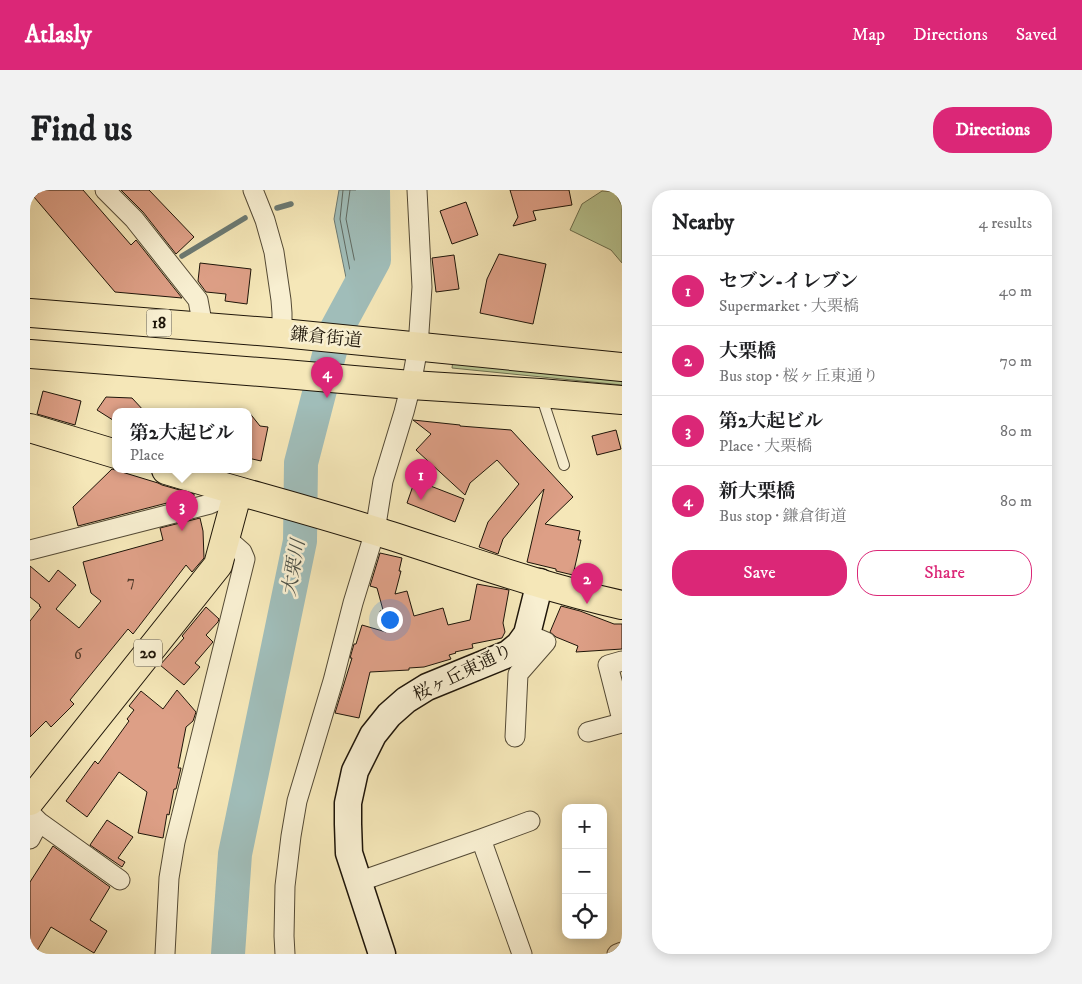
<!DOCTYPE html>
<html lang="en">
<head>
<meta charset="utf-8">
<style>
  :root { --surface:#fff; --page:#f2f2f2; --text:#202124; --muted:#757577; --line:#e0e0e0; --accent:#db2777 }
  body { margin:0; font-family:"IM FELL DW Pica","Noto Serif JP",serif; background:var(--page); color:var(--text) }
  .controls { position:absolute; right:15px; bottom:15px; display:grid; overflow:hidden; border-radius:10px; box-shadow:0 2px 12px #0003 }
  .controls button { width:45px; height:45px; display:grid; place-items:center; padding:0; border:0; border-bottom:1px solid var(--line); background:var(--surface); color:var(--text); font:25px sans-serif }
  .you { position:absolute; left:359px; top:429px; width:18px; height:18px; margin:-12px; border:4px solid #fff; border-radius:50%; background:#1a73e8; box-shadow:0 0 0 8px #1a73e833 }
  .badge { display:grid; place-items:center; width:32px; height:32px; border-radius:50%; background:var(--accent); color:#fff; font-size:16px; font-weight:700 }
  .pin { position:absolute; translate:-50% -41px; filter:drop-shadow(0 1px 2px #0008) }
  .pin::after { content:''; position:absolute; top:26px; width:18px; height:15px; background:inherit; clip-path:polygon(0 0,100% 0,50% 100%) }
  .popup { position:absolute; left:82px; top:218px; width:140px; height:65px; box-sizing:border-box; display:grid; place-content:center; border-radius:10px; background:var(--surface); filter:drop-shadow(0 1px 4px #0005); font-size:16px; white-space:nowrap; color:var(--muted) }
  .popup b { font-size:19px; color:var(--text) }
  .popup::after { content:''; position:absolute; left:50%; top:100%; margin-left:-10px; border:10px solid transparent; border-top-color:var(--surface) }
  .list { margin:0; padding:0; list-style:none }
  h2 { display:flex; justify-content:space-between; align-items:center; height:65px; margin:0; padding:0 20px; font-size:21px }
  h2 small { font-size:16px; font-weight:400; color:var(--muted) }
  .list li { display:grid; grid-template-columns:32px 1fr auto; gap:15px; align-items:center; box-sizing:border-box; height:70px; padding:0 20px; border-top:1px solid var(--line) }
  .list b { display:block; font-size:19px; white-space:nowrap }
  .list p { margin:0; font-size:16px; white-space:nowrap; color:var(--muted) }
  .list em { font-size:16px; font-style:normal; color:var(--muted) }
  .actions { display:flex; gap:10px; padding:15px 20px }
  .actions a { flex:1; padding:11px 0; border:1px solid var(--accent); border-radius:20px; text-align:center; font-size:18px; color:var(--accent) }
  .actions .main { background:var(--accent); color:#fff }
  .icon { flex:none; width:28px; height:28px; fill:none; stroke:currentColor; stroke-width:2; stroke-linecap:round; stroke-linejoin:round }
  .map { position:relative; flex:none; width:592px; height:764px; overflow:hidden; border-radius:20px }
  header { display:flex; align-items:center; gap:30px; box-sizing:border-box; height:70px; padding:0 25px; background:var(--accent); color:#fff }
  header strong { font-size:24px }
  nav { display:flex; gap:28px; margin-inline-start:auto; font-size:18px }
  .intro { display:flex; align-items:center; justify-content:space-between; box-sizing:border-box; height:120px; padding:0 30px }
  h1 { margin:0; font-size:35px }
  .button { padding:12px 22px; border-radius:20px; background:var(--accent); color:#fff; font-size:18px; font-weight:700 }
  main { display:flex; gap:30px; padding:0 30px }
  aside { flex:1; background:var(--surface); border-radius:20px; box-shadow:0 2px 12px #0003 }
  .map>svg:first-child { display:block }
  .green { fill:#b8c692; stroke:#6b6e4e }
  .water { fill:#a0bdb9; stroke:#6c7a73 }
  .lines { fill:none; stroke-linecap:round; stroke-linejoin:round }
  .shore { stroke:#5f6961; stroke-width:1 }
  .stream { stroke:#6c7a73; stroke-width:5.5 }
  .river { stroke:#a0bdb9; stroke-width:34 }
  .building { fill:#dd9f86; stroke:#1e1509 }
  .lane-casing { stroke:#544a35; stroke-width:12 }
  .street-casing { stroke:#544a35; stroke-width:21 }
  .secondary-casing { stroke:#1e1509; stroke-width:29 }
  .primary-casing { stroke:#1e1509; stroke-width:30 }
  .lane { stroke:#f8efd1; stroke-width:10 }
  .street { stroke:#f8efd1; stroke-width:19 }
  .secondary { stroke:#f8efd1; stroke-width:26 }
  .primary { stroke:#f5e7b8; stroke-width:28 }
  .labels { text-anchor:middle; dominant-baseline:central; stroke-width:5; stroke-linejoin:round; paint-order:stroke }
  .number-label { font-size:15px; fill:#4e3828 }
  .shield { fill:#f8efd1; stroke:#5f5645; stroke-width:1 }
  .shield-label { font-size:16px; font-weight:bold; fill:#1e1509 }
  .street-label { font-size:18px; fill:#1e1509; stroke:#f8efd1 }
  .water-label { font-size:19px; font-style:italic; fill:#4c5047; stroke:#f8efd1 }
</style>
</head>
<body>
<header>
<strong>Atlasly</strong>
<nav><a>Map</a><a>Directions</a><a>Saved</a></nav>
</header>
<div class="intro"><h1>Find us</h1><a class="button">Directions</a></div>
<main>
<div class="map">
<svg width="592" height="764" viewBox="0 0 592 764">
  <rect width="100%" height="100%" fill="#f5e7b8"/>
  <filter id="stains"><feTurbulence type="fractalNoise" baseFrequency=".004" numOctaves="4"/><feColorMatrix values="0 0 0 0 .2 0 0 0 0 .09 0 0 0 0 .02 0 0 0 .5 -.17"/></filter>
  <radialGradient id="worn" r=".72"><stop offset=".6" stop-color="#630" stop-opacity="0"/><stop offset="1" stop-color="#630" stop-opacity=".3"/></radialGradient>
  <!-- green -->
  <path class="green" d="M572,1L585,2L592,16V73L581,60L540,40L552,14Z
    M423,170L592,186V195L422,178Z"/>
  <!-- water -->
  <path class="water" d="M309,0H349L344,70L321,112L304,29Z"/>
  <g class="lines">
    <!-- shore -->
    <path class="shore" d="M313,0L310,29L322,91L325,93L327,91L339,68L344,0
      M320,0L316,29L325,73L327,75L329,74L333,67L338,0"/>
    <!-- stream -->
    <path class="stream" d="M247,18L261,14
      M152,66L215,28"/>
    <!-- river -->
    <path class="river" d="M198,764L205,664L270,351L271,273L305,142L344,70L343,0"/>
  </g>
  <!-- building -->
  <path class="building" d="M12,0H53L101,55L106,50L152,108L85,102L4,7Z
    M91,0H119L164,47L146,64L113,22Z
    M480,0H539L542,15L503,21L506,30L483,36L488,27Z
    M436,12L448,45L422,54L410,21Z
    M469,64L516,74L503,134L450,123L457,89Z
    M424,65L429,99L406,102L402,68Z
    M170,73L221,79L217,114L195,111L196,104L176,102L168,91Z
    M13,201L51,211L45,235L7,224Z
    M76,207L102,208L115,222H86V232L67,220Z
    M218,221L230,236L238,237L231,271L218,268Z
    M383,230L430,235V236L481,240L543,307L515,334L550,341L548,350H551L543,385L526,381V379L497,372L514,299L473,349L468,364L449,357L458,332L489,294L467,270L440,293L435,305L386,260L401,244Z
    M586,240L591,259L567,265L562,246Z
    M82,279L128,293L132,295L164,304V306L48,336L43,317Z
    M385,290L434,309L425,332L377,313Z
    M170,328L173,341L174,368L162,382L156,375L103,444L98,439L40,510L44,514L21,537L16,531L0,547V431L11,417L9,416L10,415L0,407V376L19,392L28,380L46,395L26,419L49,438L71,411L61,403L53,372L133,350L130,338Z
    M350,363L372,368L369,381H371L365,404L377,401L384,426L413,418L418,435L440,430L447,394L479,400L473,433L475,442L472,448L442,454L443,458L425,462L426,463L419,465L421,469L394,477L379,478V480L340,482L329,528L305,523L322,468H320L324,454H326L332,435L356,442L350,421L353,420L347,398L340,396Z
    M531,416L550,421L584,434H592V459L546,462L548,456L526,447L520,442Z
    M176,417L189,429L188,432L176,445L183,452L165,473L170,477L154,495L130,475L154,448L152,446Z
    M147,500L166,522L163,531L156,537L148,578H151L146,599H144L139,625L137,624L133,648L108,643L117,602L89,582L57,627L36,611L65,571L68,574L99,531L97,529L104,520L99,516L111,501L133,519Z
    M77,630L103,647L88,668L95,672L92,677L60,655Z
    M23,656L80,697L60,730L77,741L64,763L21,737L5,764H0V692Z"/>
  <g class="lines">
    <!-- lane casing -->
    <g class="lane-casing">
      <path id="lane" d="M511,205L534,275"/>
    </g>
    <!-- street casing -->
    <g class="street-casing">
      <path id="street" d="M75,0L104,29L168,110L173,137
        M223,0L235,30L244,62L251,110L252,123V143
        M0,360L180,314L208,301
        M592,471L578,475L592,530
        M558,542L592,533
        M485,547L488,484L516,452L497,444
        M0,623L9,632L90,690
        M0,649L9,632
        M451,649L492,764
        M328,692L451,649L500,631
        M135,764L139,688L145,652L215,369L212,362L196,348
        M255,764L254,746L255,696L261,646L267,611L303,491L323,413L345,341L353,291L374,222L381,195L388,157L392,97L387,0
        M587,764L592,762"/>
    </g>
    <!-- secondary casing -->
    <g class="secondary-casing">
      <path id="secondary" d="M352,764L319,663L318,634V613L325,581L343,545L359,525L376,510L397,497L478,464L489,455L497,444L510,392"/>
    </g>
    <!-- primary casing -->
    <g class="primary-casing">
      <path id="primary" d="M0,123L252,143L592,177
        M0,164L255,184L381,195L510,203L592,210
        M0,238L86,264
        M136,280C209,302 283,321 355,344C434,369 512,397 592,415
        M0,611L188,375L208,301"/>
    </g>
    <!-- lane -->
    <use href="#lane" class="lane"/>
    <!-- street -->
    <use href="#street" class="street"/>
    <!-- secondary -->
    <use href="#secondary" class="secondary"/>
    <!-- primary -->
    <use href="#primary" class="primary"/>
  </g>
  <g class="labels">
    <!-- number labels -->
    <g class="number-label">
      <text x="101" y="391">7</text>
      <text x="48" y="464">6</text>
    </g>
    <!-- shield labels -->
    <g class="shield">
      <rect x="116.5" y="119.5" width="25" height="27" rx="4"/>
      <rect x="104" y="449.5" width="28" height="27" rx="4"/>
    </g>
    <g class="shield-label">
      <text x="129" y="133">18</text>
      <text x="118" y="463">20</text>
    </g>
    <!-- street labels -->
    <g class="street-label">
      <text transform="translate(296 148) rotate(6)">鎌倉街道</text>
      <text transform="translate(433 483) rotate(-26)">桜ヶ丘東通り</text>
    </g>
    <!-- water labels -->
    <g class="water-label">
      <text transform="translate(264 378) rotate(-80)">大栗川</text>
    </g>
  </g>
  <rect width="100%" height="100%" filter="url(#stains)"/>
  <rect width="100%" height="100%" fill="url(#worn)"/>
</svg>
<div class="controls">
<button>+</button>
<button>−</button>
<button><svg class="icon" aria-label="locate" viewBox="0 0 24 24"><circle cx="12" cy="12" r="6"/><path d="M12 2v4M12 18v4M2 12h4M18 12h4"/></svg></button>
</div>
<div class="you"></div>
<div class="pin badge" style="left:391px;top:310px">1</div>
<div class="pin badge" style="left:557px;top:414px">2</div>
<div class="pin badge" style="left:152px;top:341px">3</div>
<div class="popup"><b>第2大起ビル</b>Place</div>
<div class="pin badge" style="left:297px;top:208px">4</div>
</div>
<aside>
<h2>Nearby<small>4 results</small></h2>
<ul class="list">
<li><span class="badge">1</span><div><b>セブン-イレブン</b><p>Supermarket · 大栗橋</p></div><em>40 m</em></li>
<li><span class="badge">2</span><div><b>大栗橋</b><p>Bus stop · 桜ヶ丘東通り</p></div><em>70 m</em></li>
<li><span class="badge">3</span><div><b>第2大起ビル</b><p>Place · 大栗橋</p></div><em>80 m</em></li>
<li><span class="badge">4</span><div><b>新大栗橋</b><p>Bus stop · 鎌倉街道</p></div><em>80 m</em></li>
</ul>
<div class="actions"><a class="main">Save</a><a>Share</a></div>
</aside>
</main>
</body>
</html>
